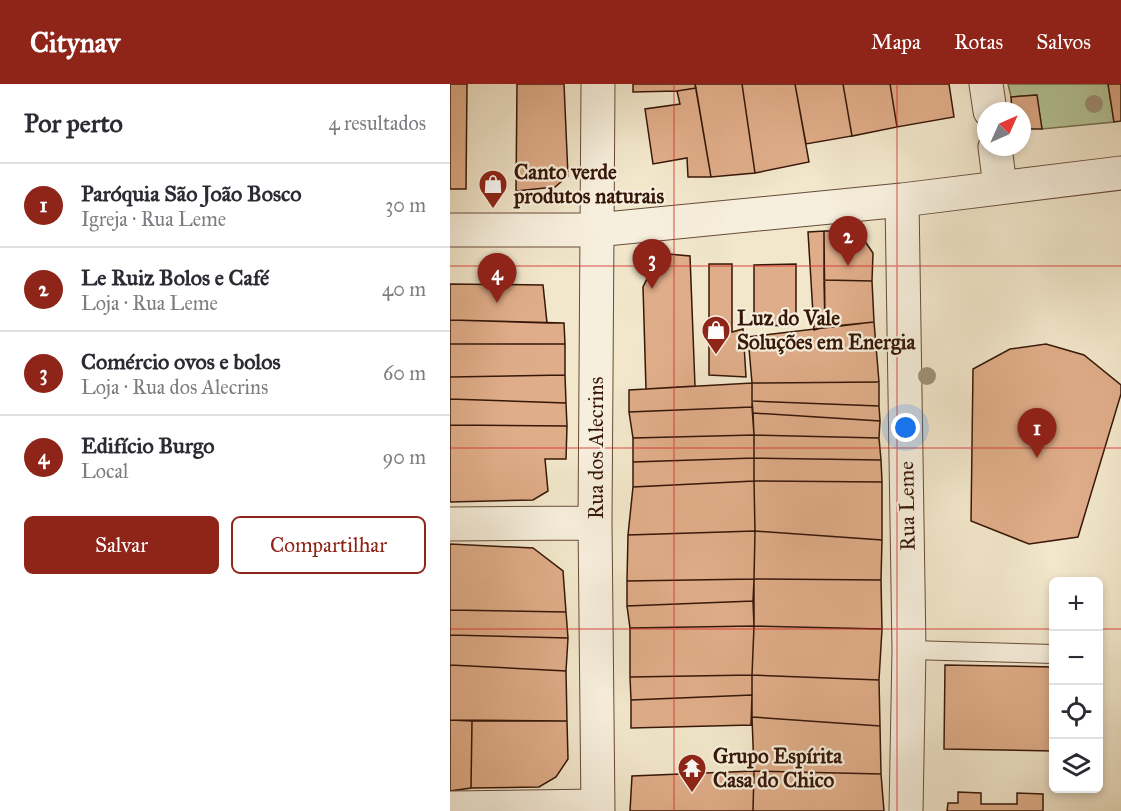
<!DOCTYPE html>
<html lang="pt">
<head>
<meta charset="utf-8">
<style>
  :root { --surface:#fff; --page:#f7f7f7; --text:#2b2b33; --muted:#7c7c81; --line:#e1e1e2; --accent:#8f2418 }
  body { margin:0; font-family:"IM FELL Great Primer",serif; background:var(--page); color:var(--text) }
  .controls { position:absolute; right:18px; bottom:18px; display:grid; overflow:hidden; border-radius:9px; box-shadow:0 3px 9px #0003 }
  .controls button { width:54px; height:54px; display:grid; place-items:center; padding:0; border:0; border-bottom:2px solid var(--line); background:var(--surface); color:var(--text); font:30px sans-serif }
  .compass { position:absolute; left:527px; top:18px; width:54px; height:54px; border-radius:50%; background:var(--surface); box-shadow:0 3px 9px #0003; rotate:45deg }
  .you { position:absolute; left:456px; top:344px; width:21px; height:21px; margin:-15px; border:4px solid #fff; border-radius:50%; background:#1a73e8; box-shadow:0 0 0 9px #1a73e833 }
  .badge { display:grid; place-items:center; width:39px; height:39px; border-radius:50%; background:var(--accent); color:#fff; font-size:20px; font-weight:700 }
  .pin { position:absolute; translate:-50% -50px; filter:drop-shadow(0 2px 3px #0008) }
  .pin::after { content:''; position:absolute; top:32px; width:21px; height:18px; background:inherit; clip-path:polygon(0 0,100% 0,50% 100%) }
  .list { margin:0; padding:0; list-style:none }
  h2 { display:flex; justify-content:space-between; align-items:center; height:78px; margin:0; padding:0 24px; font-size:26px }
  h2 small { font-size:20px; font-weight:400; color:var(--muted) }
  .list li { display:grid; grid-template-columns:39px 1fr auto; gap:18px; align-items:center; box-sizing:border-box; height:84px; padding:0 24px; border-top:2px solid var(--line) }
  .list b { display:block; font-size:22px; white-space:nowrap }
  .list p { margin:0; font-size:20px; white-space:nowrap; color:var(--muted) }
  .list em { font-size:20px; font-style:normal; color:var(--muted) }
  .actions { display:flex; gap:12px; padding:18px 24px }
  .actions a { flex:1; padding:14px 0; border:2px solid var(--accent); border-radius:9px; text-align:center; font-size:21px; color:var(--accent) }
  .actions .main { background:var(--accent); color:#fff }
  .icon { flex:none; width:33px; height:33px; fill:none; stroke:currentColor; stroke-width:2; stroke-linecap:round; stroke-linejoin:round }
  .map { position:relative; flex:none; width:671px; height:727px; overflow:hidden }
  header { display:flex; align-items:center; gap:36px; box-sizing:border-box; height:84px; padding:0 30px; background:var(--accent); color:#fff }
  header strong { font-size:28px }
  nav { display:flex; gap:33px; margin-inline-start:auto; font-size:21px }
  main { display:flex }
  aside { flex:1; background:var(--surface) }
  .map>svg:first-child { display:block }
  .green { fill:#b6c79b; stroke:#766f52; stroke-width:1.5 }
  .building { fill:#dfad89; stroke:#371708; stroke-width:1.5 }
  .lines { fill:none; stroke-linecap:round; stroke-linejoin:round }
  .lane-casing { stroke:#664b39; stroke-width:20 }
  .street-casing { stroke:#664b39; stroke-width:35 }
  .lane { stroke:#f7efdd; stroke-width:18 }
  .street { stroke:#f7efdd; stroke-width:33 }
  .tree { fill:#a09278 }
  .grid { fill:none; stroke:#d62828; stroke-width:1.5; stroke-opacity:0.55 }
  .labels { text-anchor:middle; dominant-baseline:central; stroke-width:4.5; stroke-linejoin:round; paint-order:stroke }
  .poi-label { font-size:21px; font-weight:bold; fill:#371708; stroke:#f7efdd; text-anchor:start }
  .street-label { font-size:21px; fill:#371708; stroke:#f7efdd }
</style>
</head>
<body>
<header>
<strong>Citynav</strong>
<nav><a>Mapa</a><a>Rotas</a><a>Salvos</a></nav>
</header>
<main>
<aside>
<h2>Por perto<small>4 resultados</small></h2>
<ul class="list">
<li><span class="badge">1</span><div><b>Paróquia São João Bosco</b><p>Igreja · Rua Leme</p></div><em>30 m</em></li>
<li><span class="badge">2</span><div><b>Le Ruiz Bolos e Café</b><p>Loja · Rua Leme</p></div><em>40 m</em></li>
<li><span class="badge">3</span><div><b>Comércio ovos e bolos</b><p>Loja · Rua dos Alecrins</p></div><em>60 m</em></li>
<li><span class="badge">4</span><div><b>Edifício Burgo</b><p>Local</p></div><em>90 m</em></li>
</ul>
<div class="actions"><a class="main">Salvar</a><a>Compartilhar</a></div>
</aside>
<div class="map">
<svg width="671" height="727" viewBox="0 0 671 727">
  <rect width="100%" height="100%" fill="#f2e7cb"/>
  <filter id="stains"><feTurbulence type="fractalNoise" baseFrequency=".00333" numOctaves="4"/><feColorMatrix values="0 0 0 0 .2 0 0 0 0 .09 0 0 0 0 .02 0 0 0 .5 -.17"/></filter>
  <radialGradient id="worn" r=".72"><stop offset=".6" stop-color="#630" stop-opacity="0"/><stop offset="1" stop-color="#630" stop-opacity=".3"/></radialGradient>
  <!-- green -->
  <path class="green" d="M558,0H658L664,38L592,45L586,11L561,13Z"/>
  <!-- building -->
  <path class="building" d="M0,0H17L16,105H0Z
    M67,0H114L118,92L105,103L66,107Z
    M183,0H245L246,4L227,7L183,8Z
    M245,0H292L305,89L261,93Z
    M292,0H345L359,78L305,89Z
    M345,0H393L402,52L356,60Z
    M393,0H440L447,43L402,52Z
    M440,0H499L504,33L447,43Z
    M658,0H671V37L664,38Z
    M246,4L261,93H238L237,74L203,80L195,25L230,20L227,7Z
    M587,11L592,45H572V27H562L561,13Z
    M374,147L375,243L364,246L358,148Z
    M374,147H408L423,169L422,197L374,196Z
    M218,170L240,172L245,302L196,305L193,203L206,177Z
    M259,180H282V248L293,245L296,293L259,291Z
    M346,180V242L304,241V181Z
    M374,196L422,197L424,238L375,243Z
    M0,200L93,201L97,239L0,236Z
    M0,236L114,239L115,260H0Z
    M424,238L429,298L302,299L298,253Z
    M0,260H115V291L0,293Z
    M596,260L634,271L671,301V310L628,453L579,460L521,437L523,285L560,265Z
    M115,291L116,319L0,315V293Z
    M429,298V322L302,317V299Z
    M302,299V323L179,328V306Z
    M0,315L116,319L117,342L0,341Z
    M302,317L429,322L430,337L303,329Z
    M302,323L304,351L183,354L179,328Z
    M303,329L430,337L429,354L304,351Z
    M0,341L117,342L116,375H95L98,407L83,416L0,418Z
    M304,351V374L183,378V354Z
    M304,351L429,354L431,376L304,374Z
    M304,374V397L183,403V378Z
    M304,374L431,376L432,398L304,397Z
    M304,397L305,447L178,451L183,403Z
    M304,397L432,398V456L305,447Z
    M305,447L304,495L177,497L178,451Z
    M305,447L432,456L431,496L304,495Z
    M0,460L83,464L113,487L116,528L0,526Z
    M304,495L303,517L177,522V497Z
    M304,495L431,496L432,545L304,542Z
    M303,517L304,542L180,544L177,522Z
    M0,526L116,528L118,554L0,551Z
    M304,542L302,591L180,593V544Z
    M304,542L432,545L429,596L302,591Z
    M0,551L118,554L116,587L0,581Z
    M0,581L116,587L117,637L0,636Z
    M495,581L604,583V667L494,665Z
    M302,591V611L181,616L180,593Z
    M302,591L429,596L430,642L302,633Z
    M302,611L301,641L181,644V616Z
    M302,633L430,642L431,690L304,687Z
    M0,636L22,637L21,704L0,707Z
    M22,637H117L118,675L106,693L89,703L21,704Z
    M304,687L303,727H180L182,692Z
    M304,687L431,690L434,727H303Z
    M508,708L531,709V720H567V709L593,710V727H497L498,719H508Z"/>
  <g class="lines">
    <!-- lane casing -->
    <g class="lane-casing">
      <path id="lane" d="M459,566L604,570"/>
    </g>
    <!-- street casing -->
    <g class="street-casing">
      <path id="street" d="M148,0L145,439L148,727
        M536,0L540,27
        M545,63L550,103
        M452,116L459,566L456,727
        M0,146H146L452,116L671,89
        M0,440L145,439
        M0,724L148,722"/>
    </g>
    <!-- lane -->
    <use href="#lane" class="lane"/>
    <!-- street -->
    <use href="#street" class="street"/>
  </g>
  <!-- trees -->
  <g class="tree">
    <circle cx="644" cy="20" r="9"/>
    <circle cx="477" cy="292" r="9"/>
  </g>
  <!-- grid -->
  <path class="grid" d="M224,0V727M447,0V727M0,182H671M0,364H671M0,545H604M648,545H671"/>
  <!-- icons -->
  <defs>
    <g id="shop-pin" transform="scale(1.5)"><path d="M0 17L-7.5 6A9.5 9.5 0 1 1 7.5 6Z" fill="#8f2418" stroke="#f7efdd"/><path d="M-5-2.5h2.3a2.7 3.5 0 0 1 5.4 0H5L5.5 6h-11ZM-1.5-2.5h3a1.5 2.3 0 0 0-3 0Z" fill="#fff"/></g>
    <g id="temple-pin" transform="scale(1.5)"><path d="M0 17L-7.5 6A9.5 9.5 0 1 1 7.5 6Z" fill="#8f2418" stroke="#f7efdd"/><path d="M0-6L5-2H3V0L6.5 2.5H4V6H1.5V3h-3V6H-4V2.5H-6.5L-3 0V-2H-5Z" fill="#fff"/></g>
  </defs>
  <g fill-rule="evenodd">
    <use href="#shop-pin" x="43" y="100"/>
    <use href="#shop-pin" x="266" y="246"/>
    <use href="#temple-pin" x="242" y="684"/>
  </g>
  <g class="labels">
    <!-- poi labels -->
    <g class="poi-label">
      <text x="64" y="88">Canto verde<tspan x="64" dy="24">produtos naturais</tspan></text>
      <text x="287" y="234">Luz do Vale<tspan x="287" dy="24">Soluções em Energia</tspan></text>
      <text x="263" y="672">Grupo Espírita<tspan x="263" dy="24">Casa do Chico</tspan></text>
    </g>
    <!-- street labels -->
    <g class="street-label">
      <text transform="translate(146 364) rotate(-90)">Rua dos Alecrins</text>
      <text transform="translate(457 422) rotate(-91)">Rua Leme</text>
    </g>
  </g>
  <rect width="100%" height="100%" filter="url(#stains)"/>
  <rect width="100%" height="100%" fill="url(#worn)"/>
</svg>
<div class="controls">
<button>+</button>
<button>−</button>
<button><svg class="icon" aria-label="locate" viewBox="0 0 24 24"><circle cx="12" cy="12" r="6"/><path d="M12 2v4M12 18v4M2 12h4M18 12h4"/></svg></button>
<button><svg class="icon" aria-label="layers" viewBox="0 0 24 24"><path d="M12 4l9 5-9 5-9-5zM3 14l9 5 9-5"/></svg></button>
</div>
<svg class="compass" viewBox="-18 -18 36 36"><path d="M0-13l5 13h-10z" fill="#e53935"/><path d="M0 13l5-13h-10z" fill="#7c7c81"/></svg>
<div class="you"></div>
<div class="pin badge" style="left:587px;top:374px">1</div>
<div class="pin badge" style="left:398px;top:182px">2</div>
<div class="pin badge" style="left:202px;top:205px">3</div>
<div class="pin badge" style="left:47px;top:219px">4</div>
</div>
</main>
</body>
</html>
